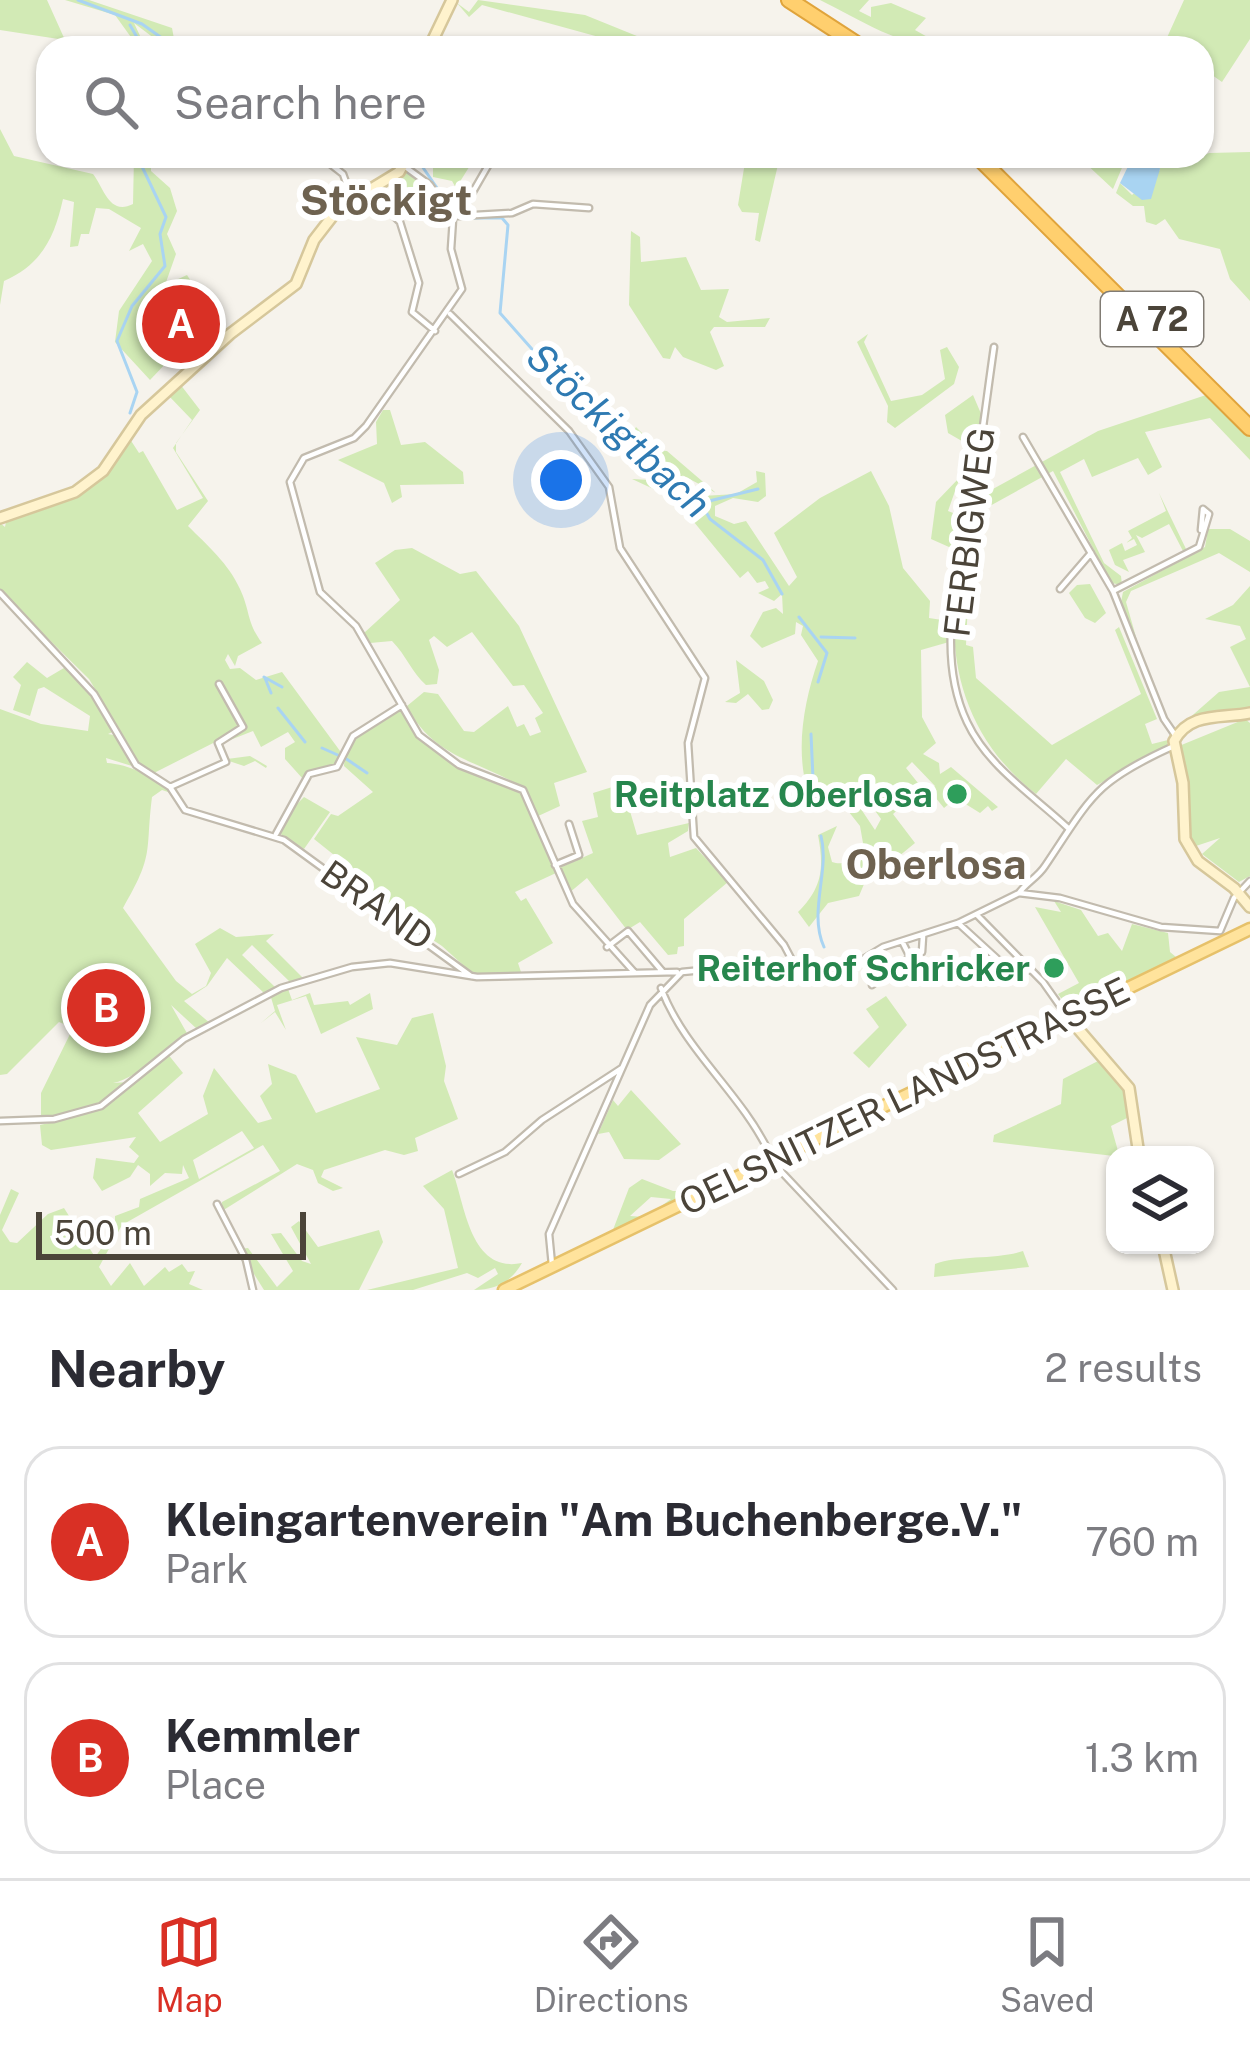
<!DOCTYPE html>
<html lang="en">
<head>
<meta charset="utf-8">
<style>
  :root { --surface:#fff; --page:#f7f7f7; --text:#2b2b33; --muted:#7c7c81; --line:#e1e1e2; --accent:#d93025 }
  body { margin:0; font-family:"Public Sans",sans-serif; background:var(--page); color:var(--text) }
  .controls { position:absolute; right:36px; bottom:36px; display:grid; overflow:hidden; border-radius:24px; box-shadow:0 3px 9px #0004 }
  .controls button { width:108px; height:108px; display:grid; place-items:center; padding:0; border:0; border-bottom:3px solid var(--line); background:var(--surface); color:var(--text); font:60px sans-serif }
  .scale { position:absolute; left:36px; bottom:30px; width:270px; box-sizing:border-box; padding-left:12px; border:6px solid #4b4439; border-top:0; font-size:33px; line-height:42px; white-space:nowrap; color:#4b4439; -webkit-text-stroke:9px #fff; paint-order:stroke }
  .you { position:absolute; left:561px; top:480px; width:42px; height:42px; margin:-30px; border:9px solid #fff; border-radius:50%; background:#1a73e8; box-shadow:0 0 0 18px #1a73e833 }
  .badge { display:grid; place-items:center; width:78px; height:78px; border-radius:50%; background:var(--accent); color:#fff; font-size:39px; font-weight:700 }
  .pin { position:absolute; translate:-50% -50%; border:6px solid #fff; box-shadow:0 3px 12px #0006 }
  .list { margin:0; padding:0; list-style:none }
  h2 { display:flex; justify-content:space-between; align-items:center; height:156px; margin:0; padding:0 48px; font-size:51px }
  h2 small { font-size:39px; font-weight:400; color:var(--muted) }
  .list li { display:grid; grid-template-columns:78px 1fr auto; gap:36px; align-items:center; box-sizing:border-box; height:192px; margin:0 24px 24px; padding:0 24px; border:3px solid var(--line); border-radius:36px }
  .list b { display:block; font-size:45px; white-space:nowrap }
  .list p { margin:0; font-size:39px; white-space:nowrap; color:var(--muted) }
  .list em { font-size:39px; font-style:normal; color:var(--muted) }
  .icon { flex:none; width:66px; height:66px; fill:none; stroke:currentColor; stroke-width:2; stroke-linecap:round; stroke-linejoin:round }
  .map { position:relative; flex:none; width:1250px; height:1290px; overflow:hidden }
  .search { position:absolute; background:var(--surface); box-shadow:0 3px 9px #0004; left:36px; right:36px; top:36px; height:132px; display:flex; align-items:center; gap:30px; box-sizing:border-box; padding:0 42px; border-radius:36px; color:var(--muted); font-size:45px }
  .sheet { height:588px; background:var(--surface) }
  nav { display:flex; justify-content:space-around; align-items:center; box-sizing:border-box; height:168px; border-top:3px solid var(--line); background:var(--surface); font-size:33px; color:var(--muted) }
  nav a { display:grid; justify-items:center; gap:6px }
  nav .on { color:var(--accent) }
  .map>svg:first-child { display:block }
  .green { fill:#d2eab5; fill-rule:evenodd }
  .water { fill:#a9d4f2 }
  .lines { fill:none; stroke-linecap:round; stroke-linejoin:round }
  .stream { stroke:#a9d4f2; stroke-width:3 }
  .street-casing { stroke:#c2bbae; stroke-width:9 }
  .secondary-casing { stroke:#d6c79b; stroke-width:14 }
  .primary-casing { stroke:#e6c16a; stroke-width:15 }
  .highway-casing { stroke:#e0a43c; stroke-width:18 }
  .street { stroke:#fff; stroke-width:4.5 }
  .secondary { stroke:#fff3cd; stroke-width:9 }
  .primary { stroke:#ffe39c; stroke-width:10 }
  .highway { stroke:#ffcf6e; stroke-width:14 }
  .street-bridge-casing { stroke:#c2bbae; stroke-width:9; stroke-linecap:butt }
  .street-bridge { stroke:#fff; stroke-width:4.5 }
  .leisure-dot { fill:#2e9e5b; stroke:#fff; stroke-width:4.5 }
  .labels { text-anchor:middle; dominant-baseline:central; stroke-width:12; stroke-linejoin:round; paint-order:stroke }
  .shield { fill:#fff; stroke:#817c74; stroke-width:3 }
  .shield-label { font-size:33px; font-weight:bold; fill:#4b4439 }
  .street-label { font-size:36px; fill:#4b4439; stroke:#fff }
  .leisure-label { font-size:36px; font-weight:bold; fill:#27864d; stroke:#fff; text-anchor:end }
  .water-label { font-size:39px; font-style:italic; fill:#2e7ab2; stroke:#fff }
  .quarter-label { font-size:42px; font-weight:bold; fill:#6e6250; stroke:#fff }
</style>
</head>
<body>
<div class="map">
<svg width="1250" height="1290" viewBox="0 0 1250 1290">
  <rect width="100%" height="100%" fill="#f6f3ec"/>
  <!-- green -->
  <path class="green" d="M0,0H47L65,40L0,30Z
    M65,0H89L172,28L175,44L188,48H167L134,23L142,40H133L115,15Z
    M478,0L585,15L664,47L639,48L482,5L469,17L457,3L469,12Z
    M820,0H869L859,11L871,17V7L891,3L926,18L915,30L947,48C902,48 859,19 820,0Z
    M1184,0H1250V39L1222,82L1202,68V48H1174L1165,42Z
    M0,129L14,156L93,174C104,188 109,216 133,204L134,156H151V171L170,188L177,211L167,234L176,254L165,285L187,275L226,335L187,371L156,332L150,338L169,360L150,380L115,342L119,311L152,261L143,244L129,251L141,228L109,209L96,208L89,234H81L78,246L70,247L74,202L63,199C55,235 43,264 4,281L0,305Z
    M1250,152V301L1230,279L1220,249L1179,239L1165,219L1156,225L1146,222L1144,206H1133L1116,193L1120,183L1132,195L1160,170L1155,156H1174L1186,164L1209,153Z
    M499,156L483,169L471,164L456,188L452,181L433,177V156Z
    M746,156H780L760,242L755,240L759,213L742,212L738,205Z
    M1060,156H1127L1113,189L1083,161Z
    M404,171L430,190L451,221L434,223L414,199L405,203L392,179Z
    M631,231L640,237L641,262L686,257L701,290L729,289L719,317L727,322L770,318L765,327H714L710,332L724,366L716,370L683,357L675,347L670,359L663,358L629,305Z
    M868,334L864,342L891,401L922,395L945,379L940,350L947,347L959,367L954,384L895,428L887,422L888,406L857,342Z
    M180,384L200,410L176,443V452L208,501L188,526C207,545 229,564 240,589C251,613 246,621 262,643L238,656L235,666L228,654L225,660L230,669L240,668L256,680L282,672L343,755L337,766L312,771L303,779L285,759V748L295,742L288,732L261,747L253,731L220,744L227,759L250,756L267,766L266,768L255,761L244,766L226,760L219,744L229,735L152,774L143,769L89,679L0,591V523L5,527L6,522C57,504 104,490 128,436L139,453L143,451L177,510L203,498L173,448L192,420L168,395Z
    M1209,394L1250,434V460L1210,418L1145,432L1162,467L1148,475L1138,458L1092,477L1084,459L1060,472L1104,563L1121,576L1122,585L1111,583L1053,471L988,507L969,579L966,645L973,647L976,678L1052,745L1141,694L1115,630L1119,627L1157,719L1145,724L1152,744L1168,740L1167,748L1097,785L1066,759L1036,794C940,719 937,602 982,495L1098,431Z
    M973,395L982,416L979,432L972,435L978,441L973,474L963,473L967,444L948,433L945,415Z
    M383,410H390L401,445L425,442L463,472L464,484L400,485L402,497L392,503L384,483L338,460L377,444L376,422Z
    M636,427L646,437L638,443L650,466L660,467L651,450L667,451L716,493L682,475L702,496L736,494L757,482L756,471L765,473L766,496L758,502L733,498L715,506V516L734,524L746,521L789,586L797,577L774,533L820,498L871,471L889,506L903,568L930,601L929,618L942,620L949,642L921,650L922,717L936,743L923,754L939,763L940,774L951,767L998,807L992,811L988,806L980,813L956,798L944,808L930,791L935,786L912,762L906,768L922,788L893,814L915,843L893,861L897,872L892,887L894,881L867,877L859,896L828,903L809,927L798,912C823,887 824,867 818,835L837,826L828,847L832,862C850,868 850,852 863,843L860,826L841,802L852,800V807L861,809L875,830L881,819L871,805L891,814L854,797L816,811C792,766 802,707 818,661L801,635L803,626L796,622L795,634L762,648L750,636L763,612L776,608L783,614L782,594L774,601L758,593L769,588L765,581L757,583L748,571L740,578L675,499L632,479L650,480L678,494L641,470L633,452L612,435L614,428L630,437Z
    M960,477L948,511L966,518L958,551L931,539L936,502Z
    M1159,493L1187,551L1128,580L1183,551L1169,524L1142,538L1136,535L1145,552L1123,560L1129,572L1115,565L1109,550L1122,543L1125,551L1137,545L1134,539L1126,543L1132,538L1128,531L1166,511Z
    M1208,529H1230L1250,541V572L1219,553L1131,591L1126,602L1138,644L1121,602L1123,592L1205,547Z
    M412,548L460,574L476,571L519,626L587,772L554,783L560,806L536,817L527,790C482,761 433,759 407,706L424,692L438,694L464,731L474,732L508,706L517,727L524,724L530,736L541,732L535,718L543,713L524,685L513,686L472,632L447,647L434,636L429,640L439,670L437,684L426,685C412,673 406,655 392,641L370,643L364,633L400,600L375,563L395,550Z
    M1090,584L1106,613L1095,623L1085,618L1069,593L1077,585Z
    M1250,586V711L1178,728L1219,692L1250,687L1230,647L1246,639L1240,626L1205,619L1233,605Z
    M736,660L764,681L773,700L769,709L762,710L748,694L736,703L725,702L740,693Z
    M27,662L47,678L69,665L115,731L108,734L119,736L132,766L106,758L107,763C127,764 158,777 171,793L162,790L152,797C145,853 155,853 123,908L176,981L192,994L206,986L211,973L195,944L220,928L236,937L274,934L266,941L303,978L290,982L252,945L242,955L275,987L264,993L227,958L207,986L184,1001L211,1024L197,1029L171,1005L188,1035C161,1049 141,1077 113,1083L129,1082L97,1106L41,1120V1093L73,1028L59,1022L7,1074L0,1075V709L41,724L88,731L90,716L44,687L38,689L30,716L13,710L21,685L13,677Z
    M399,708L417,735L449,761L526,796L556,873L515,892L521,901L526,898L553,943L518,963L521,972L474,975L442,946L328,871L339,859L314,839L331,814L338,816L373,792L344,766C345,735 376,723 399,708Z
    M1245,719L1250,723V876L1239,882L1202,854L1220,838L1193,847C1179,819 1188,777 1179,746Z
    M622,784L637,835L689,823L688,831L668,843L670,857L696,848L728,882L684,919V946L678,947L677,954L668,955L640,922L627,930L587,878L569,893L557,869L593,853L582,821L598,817L593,793Z
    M304,797L330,812L304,849L279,833L287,814Z
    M1054,901L1081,910L1098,936L1108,933L1122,951L1132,924L1168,933L1170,952L1176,957L1088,1001L1085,996L1066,1005L1058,994L1079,983L1035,907L1061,912Z
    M294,985L288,989L292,1000L310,993L314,1005L348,1001L350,1005L370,993L373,1009L321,1034L306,996L277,1005L286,1030L275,1012L261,1023L275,1011L270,994Z
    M886,996L907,1025L869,1068L853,1053L879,1027L866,1009Z
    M433,1013L446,1066L444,1081L458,1119L415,1138L418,1151L404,1155L385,1150L324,1170L321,1177L343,1188L333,1191L318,1183L313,1170L297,1164L222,1211V1202L280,1171L263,1145L122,1225L99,1267L111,1286L130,1263L144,1286L165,1267L169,1272L182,1264L188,1272L195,1271L189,1284L203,1290H0V1215L11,1189L19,1193L2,1230L10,1242L17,1243L48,1214L64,1208L95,1257L115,1230V1216L139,1207L140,1199L189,1178L183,1165L182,1174L165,1173L150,1186V1174L138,1165L130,1177L102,1191L93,1178L96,1158L134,1163L139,1156L129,1147L136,1137L51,1150L42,1145L40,1125C103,1112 120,1094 167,1053L183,1073L138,1113L160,1142L208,1114L203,1096L214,1068L258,1123L272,1119L260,1096L272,1084L268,1064L296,1075L316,1113L380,1089L356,1037L397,1045L412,1018ZM242,1131L254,1148L199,1179L193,1160Z
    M1098,1061L1128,1092L1129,1117L1111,1126L1118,1151L1114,1156L993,1142L994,1135L1061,1104L1063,1079Z
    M631,1090L681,1144L659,1160L624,1159L609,1132L598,1134L613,1100L618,1106Z
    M452,1170C465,1202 469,1274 522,1263C511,1282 496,1290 474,1290L498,1274L495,1268L478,1278L467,1273L413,1290H367L458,1268L444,1209L423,1186Z
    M642,1179L673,1191H689L675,1205L649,1215L671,1199L651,1197L630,1216L645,1217L611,1235L629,1188Z
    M299,1221L318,1247L379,1230L383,1242L359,1290H264L254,1274L247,1272L239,1249L248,1248L277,1287L293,1271L271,1234L281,1233L302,1261L311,1264L291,1227Z
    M1023,1251L1029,1267L934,1277L935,1264C959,1255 998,1260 1023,1251Z"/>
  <!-- water -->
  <path class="water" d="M1133,156H1155L1160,169L1151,199L1142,200L1120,183Z"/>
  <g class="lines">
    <!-- stream -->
    <path class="stream" d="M78,0L142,24L176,48
      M130,25L138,39
      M140,44L141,48
      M415,156L455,214
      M463,218H502L508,225L500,313L585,409L636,444L650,467L701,503L710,519L763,560L782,594
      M130,413L137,392L117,341L132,306L165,266L160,234L166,217L137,156
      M701,503L758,489
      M799,617L827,653L818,682
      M821,637L855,638
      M264,677L282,687
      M265,678L271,693
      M278,708L305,742
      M811,734L814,801
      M322,748L340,756
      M345,758L367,773
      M821,836C830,871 808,912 824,947"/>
    <!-- street casing -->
    <g class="street-casing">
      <path id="street" d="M320,156L343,174L352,199
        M404,166L430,185L453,219L451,249L462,289L366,426L354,438L304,458L290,482L320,592L356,626L419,735L459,765L523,790L573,904L634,972
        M369,192L400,222L419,283L412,312L435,331
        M512,213L533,204L589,208
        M458,216L512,213
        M459,216L489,164L506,156
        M450,314L569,431L609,487L620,548L705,678L688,743L694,837L784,945L802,979
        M994,347C987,396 981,445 973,494C961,566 933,650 967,722C988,767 1033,795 1068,828
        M1023,437L1113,591L1164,719L1175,735
        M1060,589L1091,553
        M1113,591L1199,547L1209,514L1203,509L1201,530
        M0,593L94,694L136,765L170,787L185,810L284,840L471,976
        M170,787L226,762L218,743L243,727L219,684
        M276,834L309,774L337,767L353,736L402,705
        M555,865L579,855L569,824
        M1019,893C1026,883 1038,877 1045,866C1092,796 1094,782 1174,746
        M977,915L1043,982L1067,1016
        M958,923L1015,975L1029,969
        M607,947L628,931L662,971
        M910,957L922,952L923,936
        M872,985L910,957L902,941
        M661,988C684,1050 740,1092 769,1152
        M0,1121L54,1119L101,1106L184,1039L281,988L352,967L390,963L477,977L677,972
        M776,1166L893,1290
        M459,1174L505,1152L542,1120L622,1068
        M217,1204L246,1260L253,1290
        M552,1265L549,1234L650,1005L682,972L713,969L829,980L883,947L958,923L1019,893L1060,898L1161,927L1220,931L1234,898L1250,881"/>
    </g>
    <!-- secondary casing -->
    <g class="secondary-casing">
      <path id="secondary" d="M429,48L452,0
        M0,518L75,492L103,471L141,415L230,334L296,284L314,240L338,209L399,172L408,156
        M1250,713C1222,719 1190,711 1174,741L1183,783L1185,839L1198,861L1234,888L1250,907
        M1067,1016L1129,1088L1139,1155
        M1163,1245L1173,1290"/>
    </g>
    <!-- primary casing -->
    <g class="primary-casing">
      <path id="primary" d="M504,1290L1250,929"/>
    </g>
    <!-- highway casing -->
    <g class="highway-casing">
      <path id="highway" d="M789,0L863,48
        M977,156L1250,428"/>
    </g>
    <!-- street -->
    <use href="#street" class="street"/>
    <!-- secondary -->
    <use href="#secondary" class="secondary"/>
    <!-- primary -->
    <use href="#primary" class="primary"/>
    <!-- highway -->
    <use href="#highway" class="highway"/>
    <!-- street-bridge casing -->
    <g class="street-bridge-casing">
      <path id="street-bridge" d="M769,1152L776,1166"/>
    </g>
    <!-- street-bridge -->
    <use href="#street-bridge" class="street-bridge"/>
  </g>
  <!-- markers -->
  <g class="leisure-dot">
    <circle cx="957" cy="794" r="12"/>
    <circle cx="1054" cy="968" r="12"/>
  </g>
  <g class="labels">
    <!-- shield labels -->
    <rect class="shield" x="1101" y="292" width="102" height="54" rx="9"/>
    <g class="shield-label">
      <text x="1152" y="319">A 72</text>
    </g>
    <!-- street labels -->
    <g class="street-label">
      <text transform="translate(969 532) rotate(-83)">FERBIGWEG</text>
      <text transform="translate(377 905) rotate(35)">BRAND</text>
      <text transform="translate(904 1096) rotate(-26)">OELSNITZER LANDSTRASSE</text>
    </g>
    <!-- leisure labels -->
    <g class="leisure-label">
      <text x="933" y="794">Reitplatz Oberlosa</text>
      <text x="1030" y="968">Reiterhof Schricker</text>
    </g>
    <!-- water labels -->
    <g class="water-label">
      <text transform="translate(619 430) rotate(43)">Stöckigtbach</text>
    </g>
    <!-- quarter labels -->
    <g class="quarter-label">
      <text x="386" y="199">Stöckigt</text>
      <text x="936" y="863">Oberlosa</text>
    </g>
  </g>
</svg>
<div class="controls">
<button><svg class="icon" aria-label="layers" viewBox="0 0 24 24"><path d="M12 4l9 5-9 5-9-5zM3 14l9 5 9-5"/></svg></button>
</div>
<div class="scale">500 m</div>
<div class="you"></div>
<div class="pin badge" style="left:181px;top:324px">A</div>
<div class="pin badge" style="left:106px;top:1008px">B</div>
<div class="search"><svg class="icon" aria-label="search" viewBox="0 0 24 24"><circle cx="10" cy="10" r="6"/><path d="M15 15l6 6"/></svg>Search here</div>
</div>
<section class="sheet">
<h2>Nearby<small>2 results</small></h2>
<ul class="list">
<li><span class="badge">A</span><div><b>Kleingartenverein &quot;Am Buchenberge.V.&quot;</b><p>Park</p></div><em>760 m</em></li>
<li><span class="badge">B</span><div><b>Kemmler</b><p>Place</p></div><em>1.3 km</em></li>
</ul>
</section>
<nav>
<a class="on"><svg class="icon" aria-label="map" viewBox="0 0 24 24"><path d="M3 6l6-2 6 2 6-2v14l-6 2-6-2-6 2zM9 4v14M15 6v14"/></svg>Map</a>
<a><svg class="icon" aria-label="directions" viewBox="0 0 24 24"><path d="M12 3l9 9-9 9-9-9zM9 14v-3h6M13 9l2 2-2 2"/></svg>Directions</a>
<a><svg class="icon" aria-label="saved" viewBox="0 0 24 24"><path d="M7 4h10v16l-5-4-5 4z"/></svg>Saved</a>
</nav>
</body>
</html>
